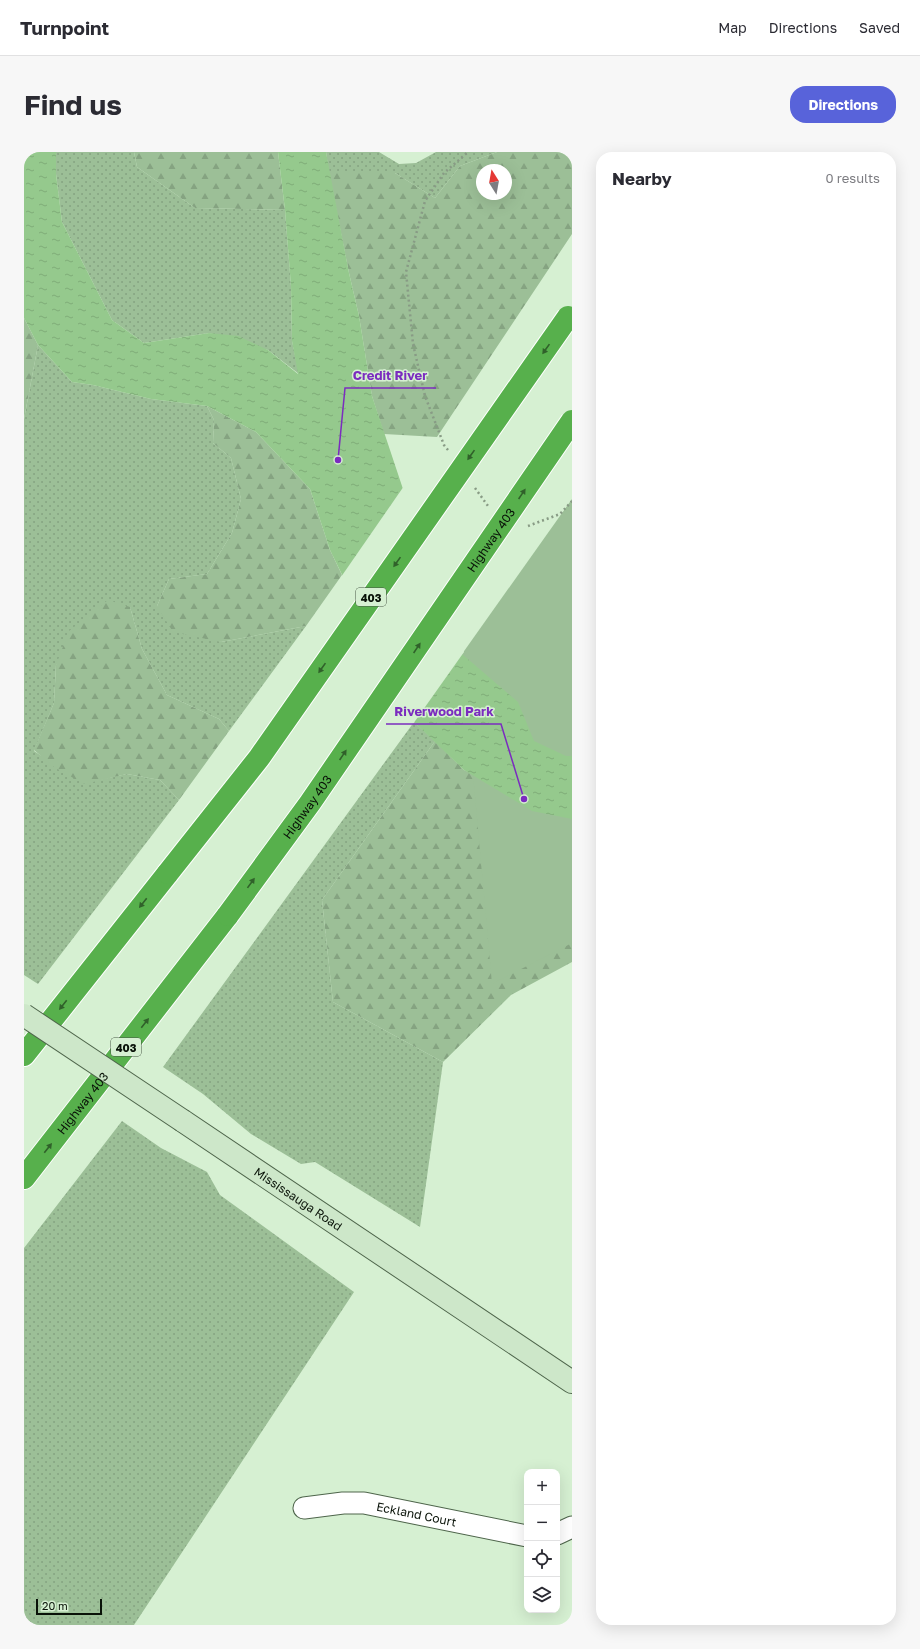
<!DOCTYPE html>
<html lang="en">
<head>
<meta charset="utf-8">
<style>
  :root { --surface:#fff; --page:#f7f7f7; --text:#2b2b33; --muted:#7c7c81; --line:#e1e1e2; --accent:#5863da }
  body { margin:0; font-family:"Golos Text",sans-serif; background:var(--page); color:var(--text) }
  .controls { position:absolute; right:12px; bottom:12px; display:grid; overflow:hidden; border-radius:8px; box-shadow:0 4px 16px #0002 }
  .controls button { width:36px; height:36px; display:grid; place-items:center; padding:0; border:0; border-bottom:1px solid var(--line); background:var(--surface); color:var(--text); font:20px sans-serif }
  .compass { position:absolute; left:452px; top:12px; width:36px; height:36px; border-radius:50%; background:var(--surface); box-shadow:0 4px 16px #0002; rotate:349deg }
  .scale { position:absolute; left:12px; bottom:10px; width:66px; box-sizing:border-box; padding-left:4px; border:2px solid #091208; border-top:0; font-size:11px; line-height:14px; white-space:nowrap; color:#091208; -webkit-text-stroke:3px #d6f0d2; paint-order:stroke }
  .list { margin:0; padding:0; list-style:none }
  h2 { display:flex; justify-content:space-between; align-items:center; height:52px; margin:0; padding:0 16px; font-size:17px }
  h2 small { font-size:13px; font-weight:400; color:var(--muted) }
  .icon { flex:none; width:22px; height:22px; fill:none; stroke:currentColor; stroke-width:2; stroke-linecap:round; stroke-linejoin:round }
  .map { position:relative; flex:none; width:548px; height:1473px; overflow:hidden; border-radius:16px }
  header { display:flex; align-items:center; gap:24px; box-sizing:border-box; height:56px; padding:0 20px; background:var(--surface); border-bottom:1px solid var(--line) }
  header strong { font-size:19px }
  nav { display:flex; gap:22px; margin-inline-start:auto; font-size:14px }
  .intro { display:flex; align-items:center; justify-content:space-between; box-sizing:border-box; height:96px; padding:0 24px }
  h1 { margin:0; font-size:28px }
  .button { padding:10px 18px; border-radius:16px; background:var(--accent); color:#fff; font-size:14px; font-weight:700 }
  main { display:flex; gap:24px; padding:0 24px }
  aside { flex:1; background:var(--surface); border-radius:16px; box-shadow:0 4px 16px #0002 }
  .map>svg:first-child { display:block }
  .grass { fill:url(#grass-dots) }
  .forest { fill:url(#forest-firs); fill-rule:evenodd }
  .park { fill:#9cbf97 }
  .water { fill:url(#water-ripples) }
  .pier { fill:#d6f0d2 }
  .lines { fill:none; stroke-linecap:round; stroke-linejoin:round }
  .street-casing { stroke:#4e654b; stroke-width:23 }
  .secondary-casing { stroke:#4e654b; stroke-width:24 }
  .highway-casing { stroke:#fff; stroke-width:24 }
  .path { stroke:#889b85; stroke-width:2.5; stroke-dasharray:2 3; stroke-linecap:butt }
  .street { stroke:#fff; stroke-width:21 }
  .secondary { stroke:#cde7c9; stroke-width:22 }
  .highway { stroke:#57b04c; stroke-width:22 }
  .secondary-bridge-casing { stroke:#4e654b; stroke-width:24; stroke-linecap:butt }
  .highway-bridge-casing { stroke:#fff; stroke-width:24; stroke-linecap:butt }
  .secondary-bridge { stroke:#cde7c9; stroke-width:22 }
  .highway-bridge { stroke:#57b04c; stroke-width:22 }
  .oneway { fill:#30612a }
  .labels { text-anchor:middle; dominant-baseline:central; stroke-width:3; stroke-linejoin:round; paint-order:stroke }
  .shield { fill:#d6f0d2; stroke:#465545; stroke-width:1 }
  .shield-label { font-size:11px; font-weight:bold; fill:#091208 }
  .street-label { font-size:12px; fill:#091208; stroke:#d6f0d2 }
  .leader { fill:none; stroke:#7b2cbf; stroke-width:1.5 }
  .callout-dot { fill:#7b2cbf; stroke:#d6f0d2; stroke-width:1.5 }
  .callout-label { font-size:13px; text-anchor:middle; font-weight:bold; fill:#7b2cbf; stroke:#d6f0d2; stroke-width:3; stroke-linejoin:round; paint-order:stroke }
</style>
</head>
<body>
<header>
<strong>Turnpoint</strong>
<nav><a>Map</a><a>Directions</a><a>Saved</a></nav>
</header>
<div class="intro"><h1>Find us</h1><a class="button">Directions</a></div>
<main>
<div class="map">
<svg width="548" height="1473" viewBox="0 0 548 1473">
  <defs>
    <pattern id="grass-dots" width="8" height="8" patternUnits="userSpaceOnUse"><rect width="8" height="8" fill="#9cbf97"/><path d="M2 2h.1M6 6h.1" fill="none" stroke="#85a381" stroke-width="1.8" stroke-linecap="round"/></pattern>
    <pattern id="forest-firs" width="22" height="20" patternUnits="userSpaceOnUse"><rect width="22" height="20" fill="#9cbf97"/><path d="M5 1l3.5 6h-7zM16 11l3.5 6h-7z" fill="#85a381"/></pattern>
    <pattern id="water-ripples" width="26" height="14" patternUnits="userSpaceOnUse"><rect width="26" height="14" fill="#95c98d"/><path d="M2 4q2-2 4 0t4 0M15 11q2-2 4 0t4 0" fill="none" stroke="#7fac78"/></pattern>
  </defs>
  <rect width="100%" height="100%" fill="#d6f0d2"/>
  <!-- grass -->
  <path class="grass" d="M32,0H110L113,15L171,56L261,58L267,134L268,189L275,222L244,198L185,181L120,191L88,168L38,70L32,22Z
    M302,0H355L375,12L392,11L412,0H473L436,14L411,46L371,21H305Z
    M14,193L48,230L69,233L127,247L183,254L190,268L189,291L207,306L217,347L208,381L183,422L145,427L133,454L197,490L282,474L205,579L195,567L143,543L118,497L106,455L32,513L30,551L10,599L60,631L103,622L136,628L155,648L14,832L0,823V267Z
    M390,570L411,589L298,748L309,850L419,910L396,1075L291,1010L277,1012L227,982L179,942L139,915Z
    M98,969L137,996L183,1020L196,1043L330,1140L110,1473H0V1096Z"/>
  <!-- forest -->
  <path class="forest" d="M110,0H254L261,58L171,56L113,15Z
    M473,0H548V82L413,285L360,282L348,244L335,164L325,121L305,21H371L411,46L436,14ZM458,18H482V42H458Z
    M0,166L14,193L0,267Z
    M183,254L232,280L286,337L306,398L318,423L282,474L197,490L149,480L133,454L145,427L183,422L208,381L217,347L207,306L189,291L190,268Z
    M84,448L106,455L118,497L143,543L195,567L205,579L155,648L136,628L103,622L60,632L30,615L10,598L30,551L32,513L45,479Z
    M411,589L440,618L548,667V810L487,843L419,910L309,850L298,748Z"/>
  <!-- park -->
  <path class="park" d="M548,347V791L468,832L438,502Z"/>
  <!-- water -->
  <path class="water" d="M0,0H32V22L38,70L88,168L120,191L185,181L214,184L244,198L274,222L268,189L267,134L261,58L254,0H302L325,121L335,164L348,244L379,337L438,502L494,550L510,589L542,604H548V667L508,659L440,618L390,570L306,398L286,337L232,280L183,254L127,247L69,233L48,230L14,193L0,166Z"/>
  <!-- pier -->
  <path class="pier" d="M380,334L440,500L389,572L317,425Z"/>
  <g class="lines">
    <!-- street casing -->
    <g class="street-casing">
      <g id="street">
        <path id="s1" d="M280,1356L319,1351H340L503,1384"/>
        <path d="M533,1382L548,1375"/>
      </g>
    </g>
    <!-- secondary casing -->
    <g class="secondary-casing">
      <g id="secondary">
        <path id="s2" d="M159,969L548,1230"/>
      </g>
    </g>
    <!-- highway casing -->
    <g class="highway-casing">
      <g id="highway">
        <path d="M0,903L144,721"/>
        <path id="s3" d="M0,1026L204,763"/>
      </g>
    </g>
    <!-- path -->
    <path class="path" d="M424,298L420,293L401,244L389,192L382,120L401,49L420,21L444,0
      M451,336L464,354
      M504,374L536,362L548,349"/>
    <!-- street -->
    <use href="#street" class="street"/>
    <!-- secondary -->
    <use href="#secondary" class="secondary"/>
    <!-- highway -->
    <use href="#highway" class="highway"/>
    <!-- secondary-bridge casing -->
    <g class="secondary-bridge-casing">
      <path id="secondary-bridge" d="M0,863L159,969"/>
    </g>
    <!-- highway-bridge casing -->
    <g class="highway-bridge-casing">
      <g id="highway-bridge">
        <path d="M144,721L235,606L544,165"/>
        <path id="s4" d="M204,763L286,651L548,269"/>
      </g>
    </g>
    <!-- secondary-bridge -->
    <use href="#secondary-bridge" class="secondary-bridge"/>
    <!-- highway-bridge -->
    <use href="#highway-bridge" class="highway-bridge"/>
  </g>
  <!-- one-way arrows -->
  <defs><path id="oneway-solid" d="M-6-.8H1V-3.2L6.5 0L1 3.2V.8H-6Z"/></defs>
  <g class="oneway">
    <use href="#oneway-solid" transform="translate(522 197) rotate(125)"/>
    <use href="#oneway-solid" transform="translate(447 303) rotate(125)"/>
    <use href="#oneway-solid" transform="translate(498 342) rotate(-56)"/>
    <use href="#oneway-solid" transform="translate(373 410) rotate(125)"/>
    <use href="#oneway-solid" transform="translate(393 496) rotate(-56)"/>
    <use href="#oneway-solid" transform="translate(298 516) rotate(125)"/>
    <use href="#oneway-solid" transform="translate(319 603) rotate(-56)"/>
    <use href="#oneway-solid" transform="translate(227 731) rotate(-54)"/>
    <use href="#oneway-solid" transform="translate(119 751) rotate(128)"/>
    <use href="#oneway-solid" transform="translate(39 853) rotate(128)"/>
    <use href="#oneway-solid" transform="translate(121 871) rotate(-52)"/>
    <use href="#oneway-solid" transform="translate(24 996) rotate(-52)"/>
  </g>
  <g class="labels">
    <!-- shield labels -->
    <g class="shield">
      <rect x="332" y="436" width="30" height="18" rx="3"/>
      <rect x="87" y="886" width="30" height="18" rx="3"/>
    </g>
    <g class="shield-label">
      <text x="347" y="445">403</text>
      <text x="102" y="895">403</text>
    </g>
    <!-- street labels -->
    <g class="street-label">
      <text stroke="none"><textPath href="#s4" startOffset="458">Highway 403</textPath></text>
      <text stroke="none"><textPath href="#s4" startOffset="134">Highway 403</textPath></text>
      <text stroke="none"><textPath href="#s3" startOffset="95">Highway 403</textPath></text>
      <text stroke="none"><textPath href="#s2" startOffset="139">Mississauga Road</textPath></text>
      <text stroke="none"><textPath href="#s1" startOffset="114">Eckland Court</textPath></text>
    </g>
  </g>
  <!-- callouts -->
  <path class="leader" d="M314 308L321 236H412M500 647L477 572H362"/>
  <g class="callout-dot">
    <circle cx="314" cy="308" r="4"/>
    <circle cx="500" cy="647" r="4"/>
  </g>
  <g class="callout-label">
    <text x="366" y="228">Credit River</text>
    <text x="420" y="564">Riverwood Park</text>
  </g>
</svg>
<div class="controls">
<button>+</button>
<button>−</button>
<button><svg class="icon" aria-label="locate" viewBox="0 0 24 24"><circle cx="12" cy="12" r="6"/><path d="M12 2v4M12 18v4M2 12h4M18 12h4"/></svg></button>
<button><svg class="icon" aria-label="layers" viewBox="0 0 24 24"><path d="M12 4l9 5-9 5-9-5zM3 14l9 5 9-5"/></svg></button>
</div>
<svg class="compass" viewBox="-18 -18 36 36"><path d="M0-13l5 13h-10z" fill="#e53935"/><path d="M0 13l5-13h-10z" fill="#7c7c81"/></svg>
<div class="scale">20 m</div>
</div>
<aside>
<h2>Nearby<small>0 results</small></h2>
<ul class="list">
</ul>
</aside>
</main>
</body>
</html>
